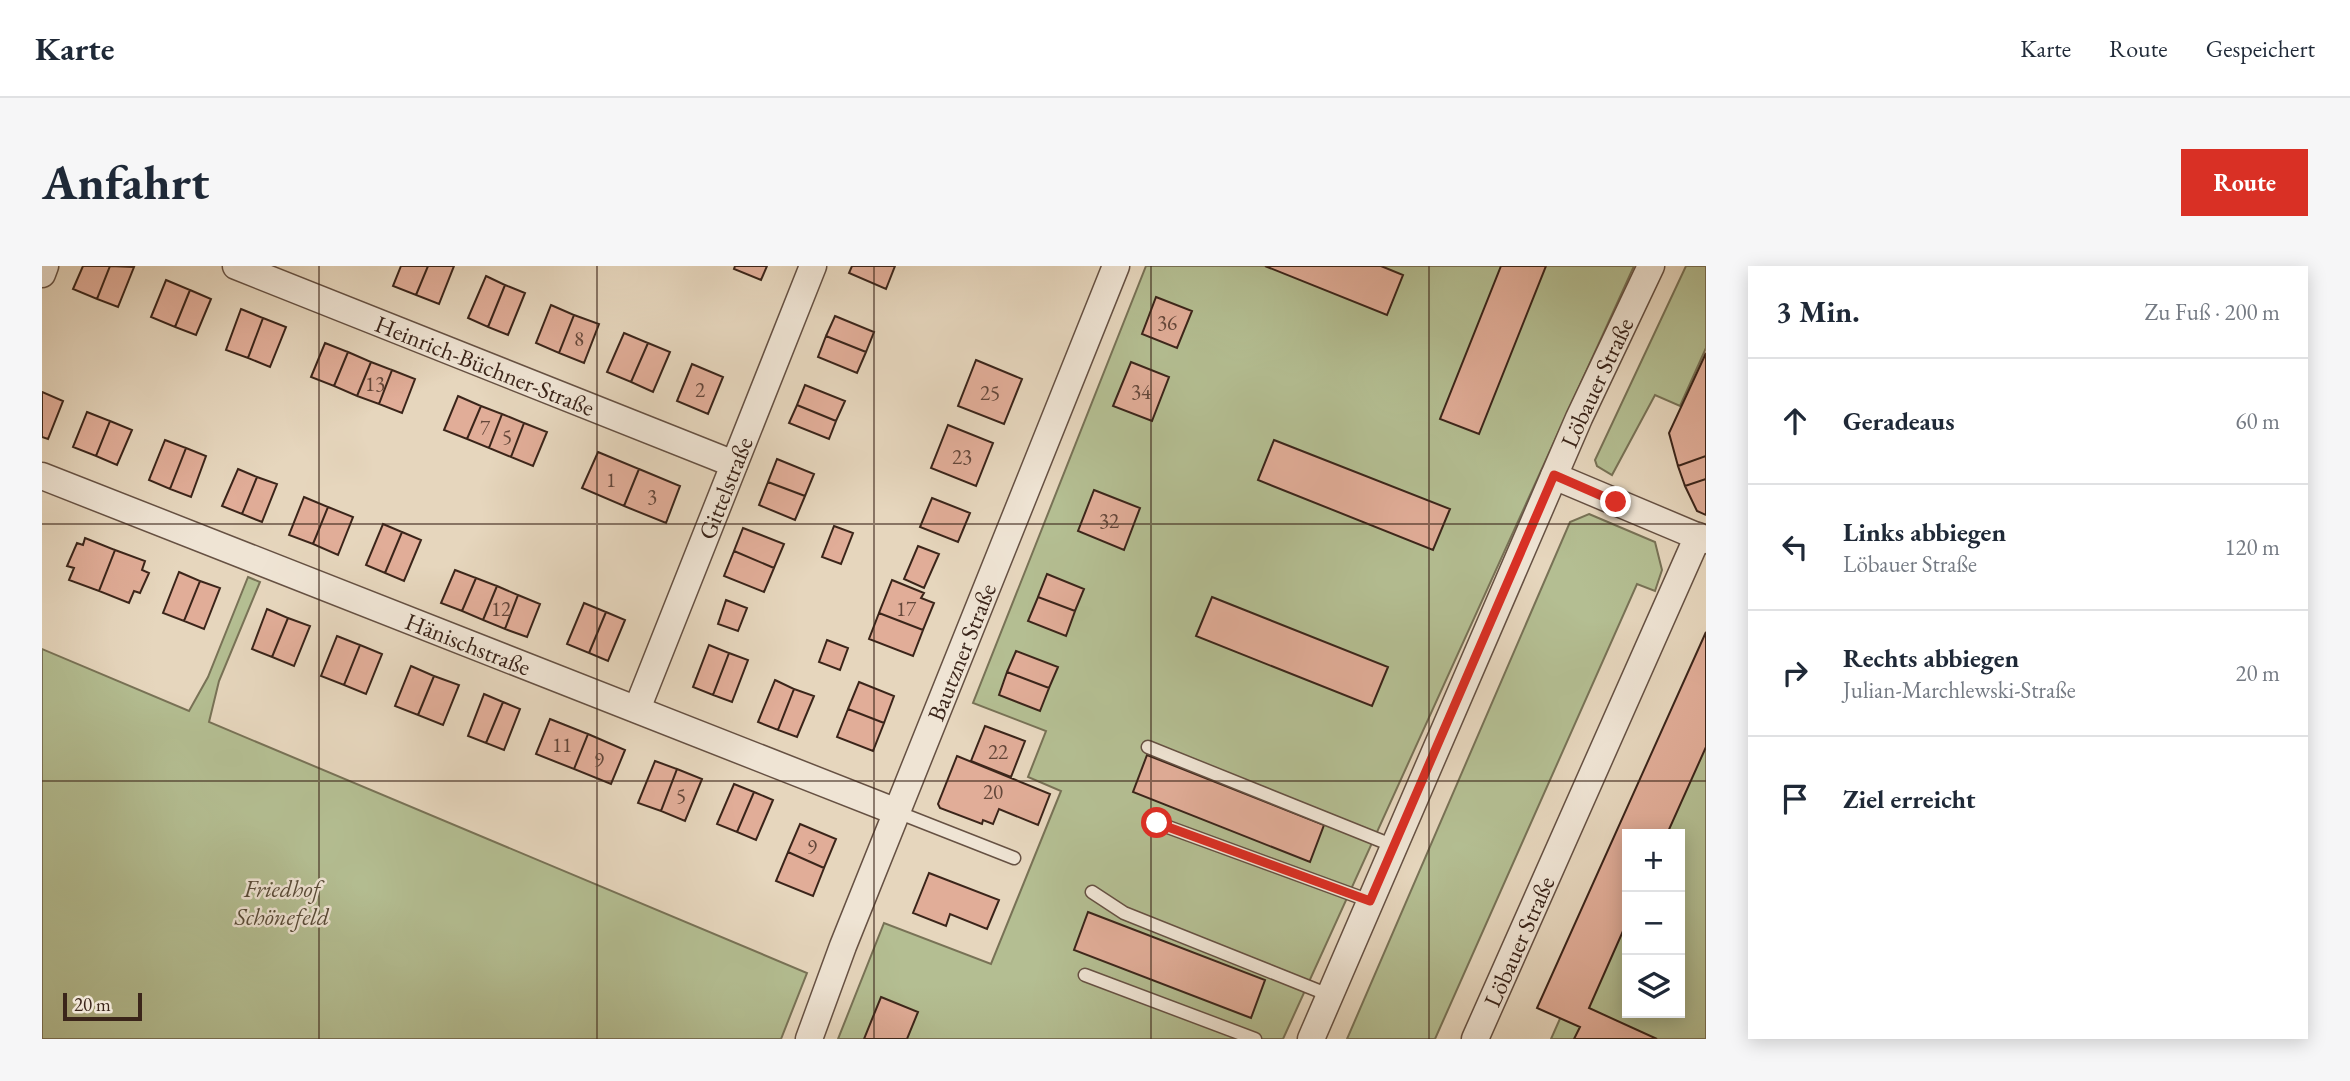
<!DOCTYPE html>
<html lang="de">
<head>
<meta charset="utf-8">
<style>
  :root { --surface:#fff; --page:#f6f6f7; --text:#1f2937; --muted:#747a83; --line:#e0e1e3; --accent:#d93025 }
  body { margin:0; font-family:"EB Garamond",serif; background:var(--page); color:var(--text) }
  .controls { position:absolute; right:21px; bottom:21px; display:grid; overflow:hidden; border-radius:0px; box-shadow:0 4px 18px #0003 }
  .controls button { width:63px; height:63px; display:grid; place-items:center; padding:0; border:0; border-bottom:2px solid var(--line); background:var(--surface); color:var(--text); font:35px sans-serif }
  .scale { position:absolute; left:21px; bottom:18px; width:79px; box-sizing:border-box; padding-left:7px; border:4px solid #3b251a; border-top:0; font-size:19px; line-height:24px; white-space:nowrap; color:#3b251a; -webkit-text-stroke:5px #efe4d4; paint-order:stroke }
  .stop { position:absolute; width:21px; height:21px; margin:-16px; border:5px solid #d93025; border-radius:50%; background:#fff }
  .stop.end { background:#d93025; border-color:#fff; box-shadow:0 2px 7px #0008 }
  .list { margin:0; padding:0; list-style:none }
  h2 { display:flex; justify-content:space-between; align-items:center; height:91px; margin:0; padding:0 28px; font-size:30px }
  h2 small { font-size:23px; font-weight:400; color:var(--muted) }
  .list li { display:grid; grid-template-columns:46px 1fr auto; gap:21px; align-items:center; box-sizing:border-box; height:126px; padding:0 28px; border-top:2px solid var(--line) }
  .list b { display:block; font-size:26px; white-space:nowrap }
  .list p { margin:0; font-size:23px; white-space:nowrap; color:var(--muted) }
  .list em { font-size:23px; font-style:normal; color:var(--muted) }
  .icon { flex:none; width:38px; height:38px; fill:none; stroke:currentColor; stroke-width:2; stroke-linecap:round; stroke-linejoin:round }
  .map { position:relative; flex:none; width:1664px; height:773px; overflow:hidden; border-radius:0px }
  header { display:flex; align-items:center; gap:42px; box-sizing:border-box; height:98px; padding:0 35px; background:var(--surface); border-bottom:2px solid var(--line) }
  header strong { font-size:33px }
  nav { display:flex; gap:38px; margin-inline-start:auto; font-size:24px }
  .intro { display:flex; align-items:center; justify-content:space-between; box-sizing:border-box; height:168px; padding:0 42px }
  h1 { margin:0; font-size:49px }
  .button { padding:18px 32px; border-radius:0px; background:var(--accent); color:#fff; font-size:24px; font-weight:700 }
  main { display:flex; gap:42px; padding:0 42px }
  aside { flex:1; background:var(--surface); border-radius:0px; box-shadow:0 4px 18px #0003 }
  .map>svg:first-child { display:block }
  .green { fill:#b4be92; stroke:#787256; stroke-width:2 }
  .building { fill:#e1ad98; stroke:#3b251a; stroke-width:2 }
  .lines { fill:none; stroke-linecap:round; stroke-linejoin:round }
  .lane-casing { stroke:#665143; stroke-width:15 }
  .street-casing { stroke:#665143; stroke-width:29 }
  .lane { stroke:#efe4d4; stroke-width:12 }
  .street { stroke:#efe4d4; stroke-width:26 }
  .route { stroke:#d93025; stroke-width:9 }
  .grid { fill:none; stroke:#3b251a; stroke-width:2; stroke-opacity:0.55 }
  .labels { text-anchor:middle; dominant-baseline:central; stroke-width:5; stroke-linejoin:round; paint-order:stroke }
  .number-label { font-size:21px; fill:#64473a }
  .street-label { font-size:24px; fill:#3b251a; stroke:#efe4d4 }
  .park-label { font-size:24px; font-style:italic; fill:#594b38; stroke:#efe4d4 }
</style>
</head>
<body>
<header>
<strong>Karte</strong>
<nav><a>Karte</a><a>Route</a><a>Gespeichert</a></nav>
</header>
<div class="intro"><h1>Anfahrt</h1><a class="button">Route</a></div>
<main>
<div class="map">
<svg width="1664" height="773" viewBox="0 0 1664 773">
  <rect width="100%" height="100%" fill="#e6d6bd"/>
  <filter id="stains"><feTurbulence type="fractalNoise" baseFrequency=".00286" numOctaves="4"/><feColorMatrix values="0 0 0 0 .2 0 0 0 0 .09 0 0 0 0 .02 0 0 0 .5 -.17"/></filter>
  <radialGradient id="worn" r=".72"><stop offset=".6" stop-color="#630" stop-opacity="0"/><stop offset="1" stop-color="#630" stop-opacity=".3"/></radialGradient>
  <!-- green -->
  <path class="green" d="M1104,0H1592L1241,773H796L842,657L949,698L1019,525L986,511L1004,465L931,437Z
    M1644,0H1664V82L1638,140L1613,129L1570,209L1555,200L1553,194Z
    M1547,248L1613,276L1620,304L1613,325L1595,318L1393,773H1305L1528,256Z
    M206,311L218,316L177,415L167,456L765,707L739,773H0V383L147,445L166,411Z
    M1664,421V773H1509L1585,601V747H1638V568H1599Z"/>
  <!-- building -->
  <path class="building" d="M41,0H68L55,33L31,23Z
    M68,0L92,1L76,41L55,33Z
    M359,0H386L374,29L351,20Z
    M386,0H412L397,38L374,29Z
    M693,0H725L719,14L692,3Z
    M810,0H853L844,23L807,7Z
    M1223,0H1339L1361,9L1345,49Z
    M1459,0H1504L1437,168L1398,153Z
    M444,10L463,19L446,61L426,52Z
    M124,14L148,24L133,61L109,51Z
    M463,19L483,27L466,69L446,61Z
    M148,24L169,33L154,69L133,61Z
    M1114,31L1150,45L1135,82L1100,68Z
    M509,39L532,49L517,87L494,77Z
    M199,43L221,52L206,92L184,84Z
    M532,49L557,58L542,97L517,87Z
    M793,50L832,66L824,86L784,70Z
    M221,52L244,61L228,101L206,92Z
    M582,67L606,77L589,116L565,106Z
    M784,70L824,86L815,107L776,91Z
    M283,77L306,86L292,120L269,111Z
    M606,77L628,86L611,126L589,116Z
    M306,86L329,96L315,130L292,120Z
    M1664,87V190L1636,200L1627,167Z
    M934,94L980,113L962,158L916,140Z
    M329,96L350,104L337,138L315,130Z
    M1089,96L1127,111L1110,155L1071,140Z
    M650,98L681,111L666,148L635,135Z
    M350,104L373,113L360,147L337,138Z
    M763,119L803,135L794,155L755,139Z
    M0,126L21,135L6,173L0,171Z
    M416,130L439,140L425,173L402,164Z
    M755,139L794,155L787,173L747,157Z
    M439,140L460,148L447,182L425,173Z
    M45,146L68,155L54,190L31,181Z
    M460,148L482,157L469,191L447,182Z
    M68,155L90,164L75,199L54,190Z
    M482,157L505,166L491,200L469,191Z
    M906,159L951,177L934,220L889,202Z
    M123,174L144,182L128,223L107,214Z
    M1232,174L1408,243L1391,284L1216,214Z
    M144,182L164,190L149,231L128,223Z
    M556,186L597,203L582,240L540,222Z
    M1664,190V213L1643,220L1636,200Z
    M735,193L772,208L763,230L726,216Z
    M196,203L215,211L200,248L180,240Z
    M597,203L638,220L624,257L582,240Z
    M215,211L235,218L220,256L200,248Z
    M1664,213V249L1655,245L1643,220Z
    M726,216L763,230L753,254L717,239Z
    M1052,224L1098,242L1082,284L1036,265Z
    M262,231L286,241L271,278L247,269Z
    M890,232L928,247L916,276L878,261Z
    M286,241L311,251L296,289L271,278Z
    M341,258L360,266L343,307L324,299Z
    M792,260L811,267L799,298L780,291Z
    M701,262L742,278L732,302L692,285Z
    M360,266L379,274L362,315L343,307Z
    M43,272L73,284L57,325L27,314L32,302L25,300L35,277L41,279Z
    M876,280L897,288L882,322L862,313Z
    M73,284L103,295L100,304L107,307L98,327L92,325L87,337L57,325Z
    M692,285L732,302L722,326L682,310Z
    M413,304L434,312L420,345L399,337Z
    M137,306L158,315L142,355L121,347Z
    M1005,308L1042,323L1033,345L996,331Z
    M434,312L455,320L441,354L420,345Z
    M850,314L882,327L879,332L892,337L881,364L837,347Z
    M158,315L178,322L162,363L142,355Z
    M455,320L476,329L463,363L441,354Z
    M476,329L498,338L485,371L463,363Z
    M996,331L1033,345L1024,370L986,355Z
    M1170,331L1346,401L1330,440L1154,370Z
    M684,334L705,342L696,365L676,358Z
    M542,337L564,346L547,387L525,378Z
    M225,343L246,352L230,391L210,383Z
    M564,346L583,354L566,395L547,387Z
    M837,347L881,364L871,390L827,373Z
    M246,352L268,360L252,400L230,391Z
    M1664,366V481L1625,568H1585V656L1547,742L1615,773H1532L1538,761L1495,742Z
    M295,370L318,379L302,419L279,410Z
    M785,374L806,382L798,404L777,396Z
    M318,379L340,388L324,428L302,419Z
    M667,379L687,387L671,429L651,421Z
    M974,385L1016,401L1007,422L965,406Z
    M687,387L706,394L690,436L671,429Z
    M369,400L392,410L376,449L353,440Z
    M965,406L1007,422L998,445L957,429Z
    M392,410L417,419L401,459L376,449Z
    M733,414L752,423L736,464L716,456Z
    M817,416L852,430L842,457L806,443Z
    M752,423L772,430L755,471L736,464Z
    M442,428L461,436L444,477L426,470Z
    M461,436L478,443L462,484L444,477Z
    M806,443L842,457L831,485L795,471Z
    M508,453L546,468L532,503L494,488Z
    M943,460L983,475L969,511L929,495Z
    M546,468L583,484L569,518L532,503Z
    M1105,489L1282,559L1268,596L1091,526Z
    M915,490L1008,528L996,559L957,543L951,558L941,554L940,558L898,542L896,538Z
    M613,495L635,503L619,545L596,537Z
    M635,503L660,513L643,555L619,545Z
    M692,518L712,526L695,566L675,558Z
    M712,526L731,534L714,574L695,566Z
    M758,558L794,573L782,602L746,586Z
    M746,586L782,602L771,630L734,615Z
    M887,607L957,634L945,663L908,648L904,660L871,647Z
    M1046,646L1223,714L1209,752L1032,684Z
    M839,731L876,746L865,773H822Z"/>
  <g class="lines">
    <!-- lane casing -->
    <g class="lane-casing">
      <path id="lane" d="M1106,481L1352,580
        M855,546L972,592
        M1115,557L1328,635
        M1050,626L1082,647L1287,729
        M1043,709L1213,773"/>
    </g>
    <!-- street casing -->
    <g class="street-casing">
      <g id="street">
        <path id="s1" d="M194,0L692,198"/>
        <path d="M0,8L3,0"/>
        <path id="s2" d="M0,210L855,546"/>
        <path d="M1512,210L1664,274"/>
        <path id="s3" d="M595,443L771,0"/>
        <path id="s4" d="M767,773L801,680L1074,0"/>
        <path id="s5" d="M1269,773L1537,152L1609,0"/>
        <path id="s6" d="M1433,773L1656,270"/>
      </g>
    </g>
    <!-- lane -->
    <use href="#lane" class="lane"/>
    <!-- street -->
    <use href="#street" class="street"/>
  </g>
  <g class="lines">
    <!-- route -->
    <path class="route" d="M1115,557L1328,635L1512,209L1574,236"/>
  </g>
  <!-- grid -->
  <path class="grid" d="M277,0V773M555,0V773M832,0V773M1109,0V773M1387,0V773M0,258H1664M0,515H1664"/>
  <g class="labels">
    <!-- number labels -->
    <g class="number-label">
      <text x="1125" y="56">36</text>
      <text x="537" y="72">8</text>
      <text x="333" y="117">13</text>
      <text x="658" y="123">2</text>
      <text x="1099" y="125">34</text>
      <text x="948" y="126">25</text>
      <text x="443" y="161">7</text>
      <text x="465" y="170">5</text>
      <text x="920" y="190">23</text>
      <text x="569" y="213">1</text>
      <text x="610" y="230">3</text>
      <text x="1067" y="254">32</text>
      <text x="459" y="342">12</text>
      <text x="864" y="342">17</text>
      <text x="520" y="478">11</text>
      <text x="956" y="485">22</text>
      <text x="557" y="493">9</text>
      <text x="951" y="525">20</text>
      <text x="639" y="529">5</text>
      <text x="770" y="580">9</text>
    </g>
    <!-- street labels -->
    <g class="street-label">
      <text stroke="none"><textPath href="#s1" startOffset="268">Heinrich-Büchner-Straße</textPath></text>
      <text stroke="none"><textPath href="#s5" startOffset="716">Löbauer Straße</textPath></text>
      <text stroke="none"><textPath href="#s3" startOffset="238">Gittelstraße</textPath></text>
      <text stroke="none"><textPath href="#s2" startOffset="458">Hänischstraße</textPath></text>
      <text stroke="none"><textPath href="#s4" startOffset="416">Bautzner Straße</textPath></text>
      <text stroke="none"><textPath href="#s6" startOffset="107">Löbauer Straße</textPath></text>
    </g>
    <!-- park labels -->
    <g class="park-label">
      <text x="240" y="622">Friedhof<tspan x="240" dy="28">Schönefeld</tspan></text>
    </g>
  </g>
  <rect width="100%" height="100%" filter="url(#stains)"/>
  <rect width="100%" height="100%" fill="url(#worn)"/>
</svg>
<div class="controls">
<button>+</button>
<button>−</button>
<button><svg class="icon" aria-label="layers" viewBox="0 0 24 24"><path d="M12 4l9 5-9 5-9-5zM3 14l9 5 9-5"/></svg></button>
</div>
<div class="scale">20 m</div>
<div class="stop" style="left:1115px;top:557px"></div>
<div class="stop end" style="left:1574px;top:236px"></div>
</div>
<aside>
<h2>3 Min.<small>Zu Fuß · 200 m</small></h2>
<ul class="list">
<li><svg class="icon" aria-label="ahead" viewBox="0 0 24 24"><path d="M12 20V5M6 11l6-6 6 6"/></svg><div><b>Geradeaus</b></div><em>60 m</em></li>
<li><svg class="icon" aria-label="left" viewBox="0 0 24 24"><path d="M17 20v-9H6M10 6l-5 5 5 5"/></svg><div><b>Links abbiegen</b><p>Löbauer Straße</p></div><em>120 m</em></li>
<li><svg class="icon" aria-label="right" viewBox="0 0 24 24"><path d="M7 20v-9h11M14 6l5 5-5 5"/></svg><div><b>Rechts abbiegen</b><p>Julian-Marchlewski-Straße</p></div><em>20 m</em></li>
<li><svg class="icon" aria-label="arrive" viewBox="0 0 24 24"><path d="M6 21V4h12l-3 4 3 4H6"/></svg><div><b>Ziel erreicht</b></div></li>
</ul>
</aside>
</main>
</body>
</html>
